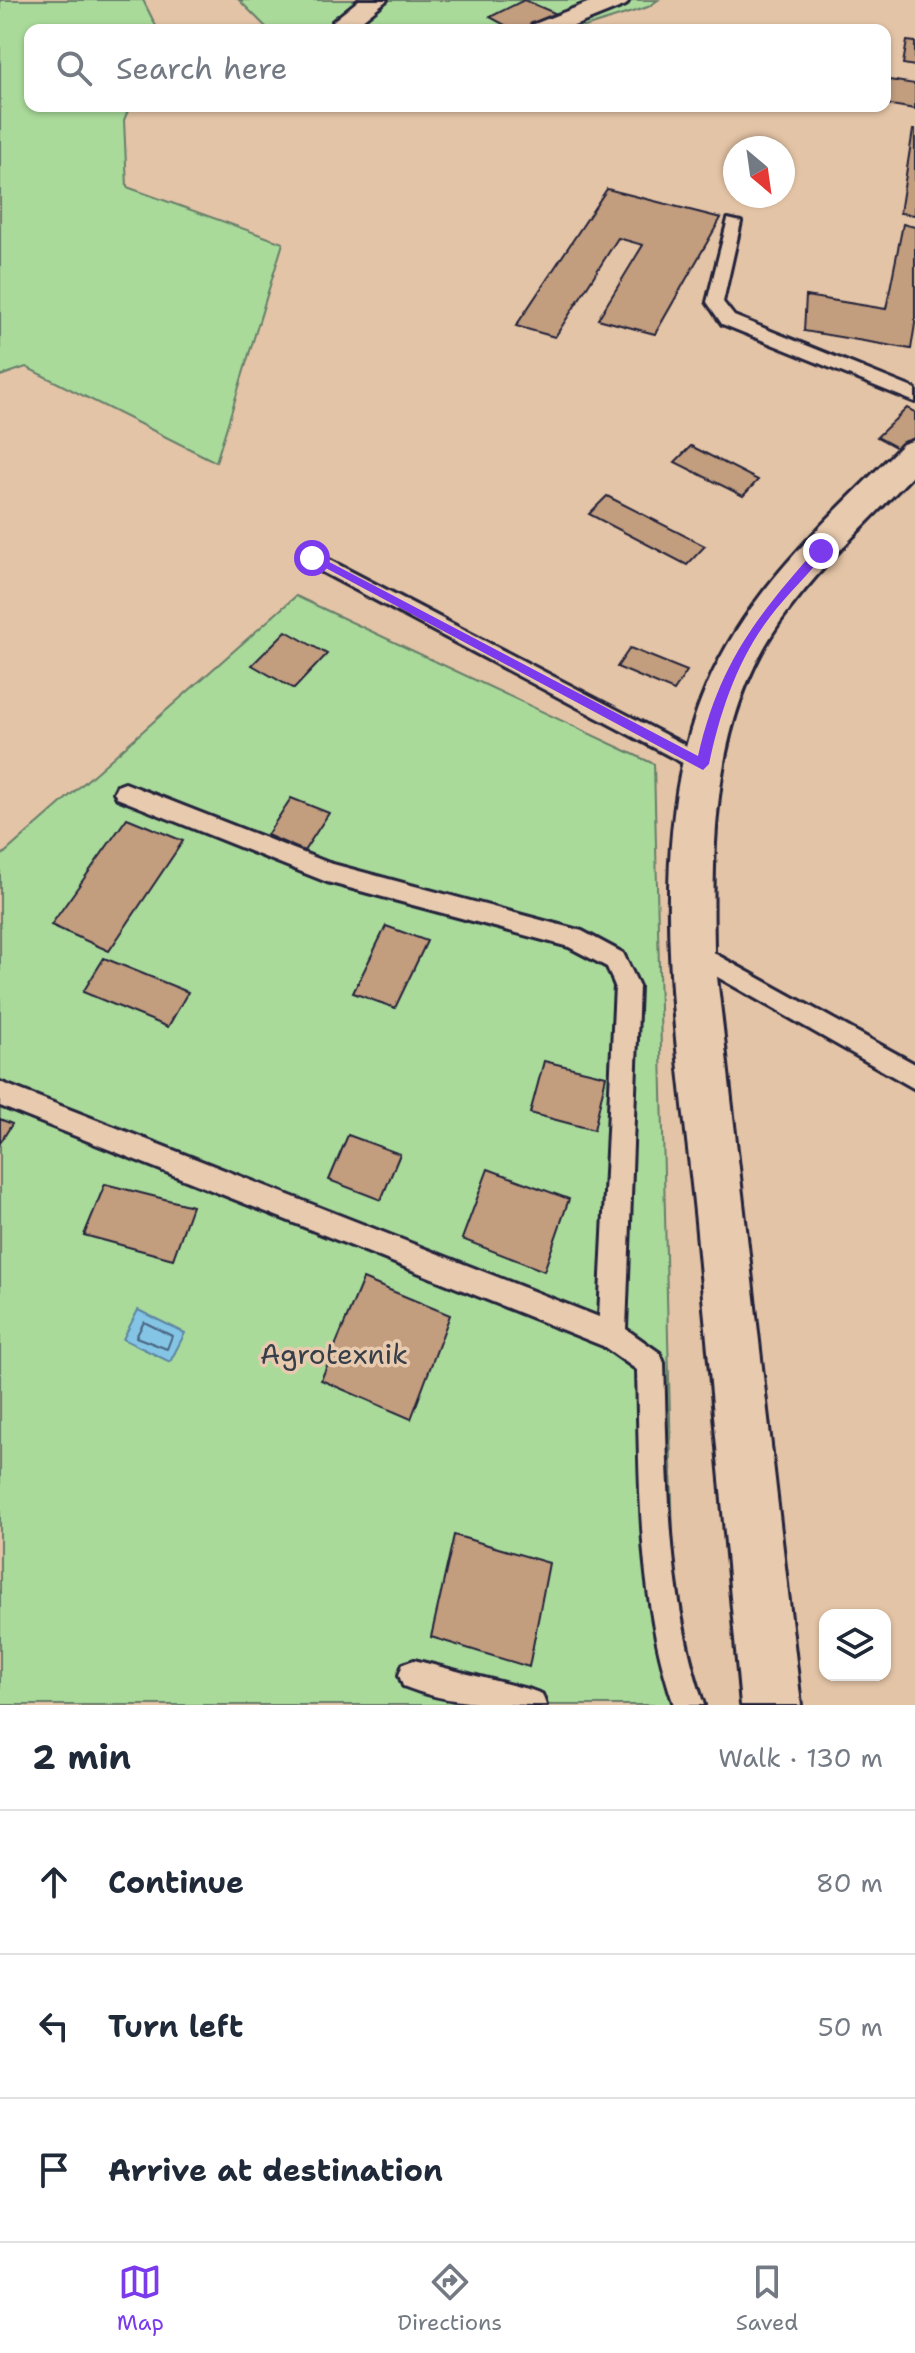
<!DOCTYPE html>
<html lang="en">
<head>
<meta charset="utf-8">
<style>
  :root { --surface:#fff; --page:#f2f2f3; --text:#1f2937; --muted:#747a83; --line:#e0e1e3; --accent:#7c3aed }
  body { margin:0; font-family:"Shantell Sans",sans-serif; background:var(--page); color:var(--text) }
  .controls { position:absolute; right:24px; bottom:24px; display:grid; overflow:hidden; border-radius:16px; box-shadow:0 2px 6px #0004 }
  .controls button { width:72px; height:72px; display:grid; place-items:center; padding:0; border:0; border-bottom:2px solid var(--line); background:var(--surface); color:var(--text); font:40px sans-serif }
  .compass { position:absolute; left:723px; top:136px; width:72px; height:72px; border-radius:50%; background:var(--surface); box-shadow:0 2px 6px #0004; rotate:151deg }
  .stop { position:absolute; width:24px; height:24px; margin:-18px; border:6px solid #7c3aed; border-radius:50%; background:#fff }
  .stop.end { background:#7c3aed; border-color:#fff; box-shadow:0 2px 8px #0008 }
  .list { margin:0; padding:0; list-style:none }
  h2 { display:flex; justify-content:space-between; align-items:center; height:104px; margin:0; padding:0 32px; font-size:34px }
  h2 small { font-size:26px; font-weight:400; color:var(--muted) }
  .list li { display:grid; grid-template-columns:52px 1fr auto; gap:24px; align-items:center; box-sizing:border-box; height:144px; padding:0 32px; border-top:2px solid var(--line) }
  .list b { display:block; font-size:30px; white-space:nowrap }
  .list em { font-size:26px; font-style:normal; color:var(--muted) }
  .icon { flex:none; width:44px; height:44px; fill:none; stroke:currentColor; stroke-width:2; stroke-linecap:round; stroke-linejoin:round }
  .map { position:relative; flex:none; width:915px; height:1705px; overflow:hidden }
  .search { position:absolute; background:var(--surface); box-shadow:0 2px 6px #0004; left:24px; right:24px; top:24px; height:88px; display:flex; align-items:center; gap:20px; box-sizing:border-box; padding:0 28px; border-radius:16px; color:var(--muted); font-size:30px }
  .sheet { height:536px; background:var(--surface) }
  nav { display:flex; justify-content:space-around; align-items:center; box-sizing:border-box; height:112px; border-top:2px solid var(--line); background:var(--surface); font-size:22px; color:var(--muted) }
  nav a { display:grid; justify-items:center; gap:4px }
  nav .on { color:var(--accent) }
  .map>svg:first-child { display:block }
  .green { fill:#a9da9a; stroke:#667e6a; stroke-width:2 }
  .water { fill:#84c5e5; stroke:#5d84a1; stroke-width:2 }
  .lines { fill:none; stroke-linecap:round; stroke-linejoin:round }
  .shore { stroke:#49637f; stroke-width:2 }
  .building { fill:#c29d7e; stroke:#22223b; stroke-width:2 }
  .lane-casing { stroke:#22223b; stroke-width:6 }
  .street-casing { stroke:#22223b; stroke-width:6 }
  .lane { fill:#e8caae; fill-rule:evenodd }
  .street { fill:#e8caae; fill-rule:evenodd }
  .route { fill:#7c3aed }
  .labels { text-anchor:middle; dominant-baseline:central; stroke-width:7; stroke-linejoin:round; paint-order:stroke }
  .near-park-label { font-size:28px; fill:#363e49; stroke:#e8caae }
</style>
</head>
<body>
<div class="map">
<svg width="915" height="1705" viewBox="0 0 915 1705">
  <rect width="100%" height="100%" fill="#e4c4a6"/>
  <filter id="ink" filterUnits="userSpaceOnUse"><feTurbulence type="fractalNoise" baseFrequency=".0125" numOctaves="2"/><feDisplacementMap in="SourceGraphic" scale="16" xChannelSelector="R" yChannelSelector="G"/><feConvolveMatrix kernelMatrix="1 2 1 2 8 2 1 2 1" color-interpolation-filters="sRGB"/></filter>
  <g filter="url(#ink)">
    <!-- green -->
    <path class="green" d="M0,0H143L158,30H30V106H130L124,120L127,187L283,243L216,462L26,367L0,376Z
      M239,0H658L648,7L575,30H269Z
      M296,596L654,764L677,1705H0V857Z"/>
    <!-- water -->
    <path class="water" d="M138,1310L185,1333L170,1362L123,1339Z"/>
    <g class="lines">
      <!-- shore -->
      <path class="shore" d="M144,1322L172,1336L167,1349L136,1337Z"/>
    </g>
    <!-- building -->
    <path class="building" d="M524,0L557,14L526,30H514L490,17Z
      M907,41L915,42V66L903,64Z
      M889,80L915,84V109L885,104Z
      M913,130H915V215L900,213Z
      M607,189L721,218L655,334L598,319L643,245L618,238L555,337L516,326Z
      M903,224L915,227V324L911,349L804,331L806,296L886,309Z
      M907,408L915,412V437L901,450L877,437Z
      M691,446L758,480L743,496L675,462Z
      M607,496L705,546L687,565L589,514Z
      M286,631L327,654L294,689L252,665Z
      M630,648L687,671L674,691L617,667Z
      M291,798L329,813L304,851L267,835Z
      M127,818L183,841L109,951L51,925Z
      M386,926L427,941L395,1008L353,993Z
      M104,958L188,992L168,1027L83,992Z
      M544,1061L606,1076L594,1130L530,1113Z
      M0,1119L12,1124L0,1143Z
      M348,1135L400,1154L381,1200L329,1180Z
      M488,1169L569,1199L544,1271L462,1239Z
      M105,1184L192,1206L173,1259L84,1235Z
      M363,1279L450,1315L411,1419L321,1380Z
      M454,1535L549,1563L529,1667L431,1637Z"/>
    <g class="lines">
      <!-- lane casing -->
      <g class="lane-casing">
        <path id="lane" d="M728,219L741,222L723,302L734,316L915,389V402L722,324L707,302Z
          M312,551L710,758L714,764L710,770H696L305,563L303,558L305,553Z
          M125,783L329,863L582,931L623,953L639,986L626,1329L660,1353L664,1363C668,1479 666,1594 704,1705H674C637,1596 640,1483 637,1370L603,1346L0,1106V1082L599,1317L615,986L607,967L569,947L327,882L117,798L114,792L117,786Z
          M692,941L915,1064V1089L684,958L680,951L684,944Z
          M414,1660L531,1690L542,1694L546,1705C497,1705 450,1705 403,1686L399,1675L403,1664Z"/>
      </g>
      <!-- street casing -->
      <g class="street-casing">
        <path id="street" d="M359,0H387L355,26H337L333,21Z
          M595,0H629L626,5L564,30H528L532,25Z
          M915,440V473C869,521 819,567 780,622C713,718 712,839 714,951L801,1705H741C726,1544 711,1383 696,1222C680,1059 639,843 706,688C748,589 828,519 903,444Z"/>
      </g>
      <!-- lane -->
      <use href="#lane" class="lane"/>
      <!-- street -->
      <use href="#street" class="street"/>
    </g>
  </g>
  <!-- route -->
  <path class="route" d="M817,548L826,551C810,574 787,594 770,617C737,660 720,712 709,764L703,770L307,558L316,555L698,756C719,664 756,617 817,548Z"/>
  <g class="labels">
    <!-- near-park labels -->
    <g class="near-park-label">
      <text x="334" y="1354">Agrotexnik</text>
    </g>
  </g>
</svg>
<div class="controls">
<button><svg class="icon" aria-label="layers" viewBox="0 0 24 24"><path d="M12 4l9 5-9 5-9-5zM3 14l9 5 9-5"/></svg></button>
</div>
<svg class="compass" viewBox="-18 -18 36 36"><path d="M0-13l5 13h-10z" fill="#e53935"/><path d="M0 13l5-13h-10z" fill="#747a83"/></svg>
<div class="stop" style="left:312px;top:558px"></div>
<div class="stop end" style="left:821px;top:551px"></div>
<div class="search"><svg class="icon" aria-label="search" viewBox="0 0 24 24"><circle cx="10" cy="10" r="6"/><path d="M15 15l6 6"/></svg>Search here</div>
</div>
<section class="sheet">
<h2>2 min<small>Walk · 130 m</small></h2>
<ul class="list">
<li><svg class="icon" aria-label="ahead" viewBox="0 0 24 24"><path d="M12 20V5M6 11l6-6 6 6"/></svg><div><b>Continue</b></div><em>80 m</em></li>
<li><svg class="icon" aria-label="left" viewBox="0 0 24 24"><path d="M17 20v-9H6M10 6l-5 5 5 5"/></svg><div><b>Turn left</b></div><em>50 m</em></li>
<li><svg class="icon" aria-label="arrive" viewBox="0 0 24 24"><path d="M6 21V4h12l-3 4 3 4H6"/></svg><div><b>Arrive at destination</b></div></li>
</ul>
</section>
<nav>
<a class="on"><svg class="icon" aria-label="map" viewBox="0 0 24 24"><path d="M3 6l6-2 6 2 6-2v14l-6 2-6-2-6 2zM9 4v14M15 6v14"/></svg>Map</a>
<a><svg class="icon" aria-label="directions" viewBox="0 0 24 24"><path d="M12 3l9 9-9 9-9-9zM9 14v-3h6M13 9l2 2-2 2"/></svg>Directions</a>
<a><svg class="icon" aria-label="saved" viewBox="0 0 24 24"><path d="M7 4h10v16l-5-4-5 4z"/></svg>Saved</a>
</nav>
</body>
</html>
